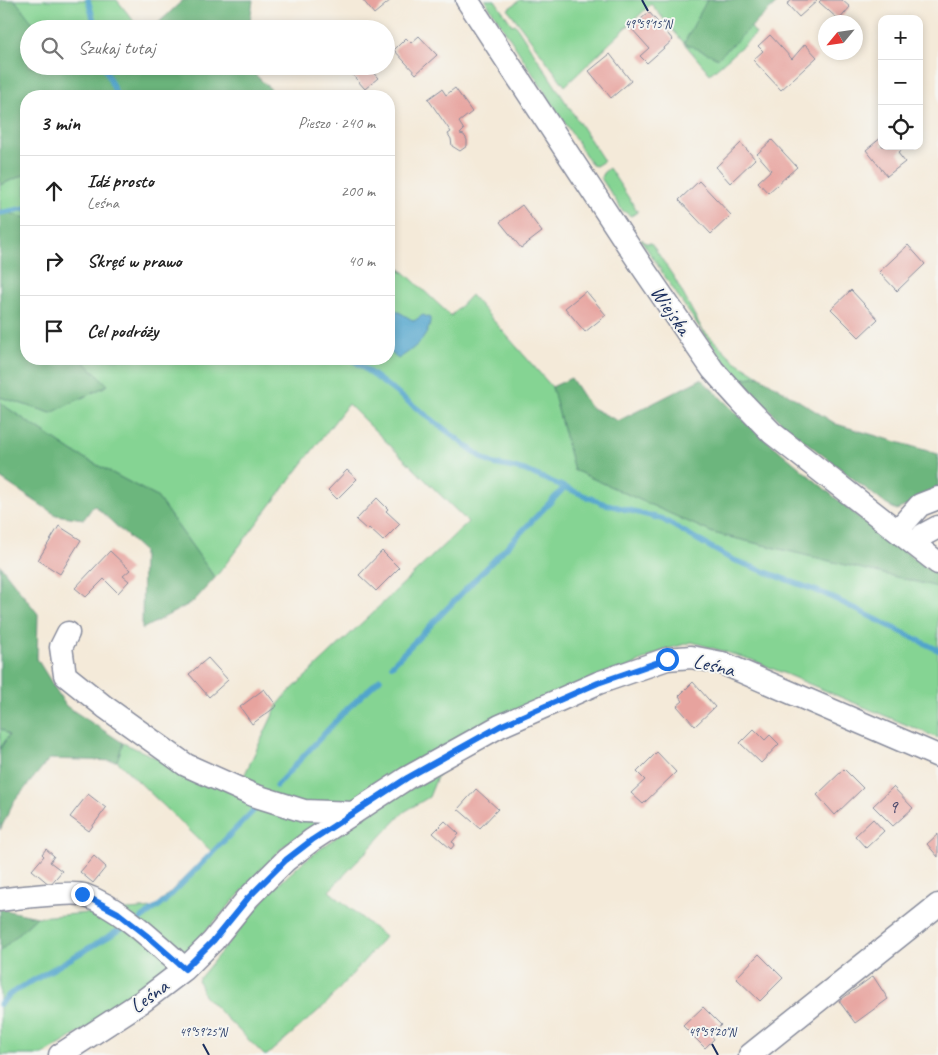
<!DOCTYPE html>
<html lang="pl">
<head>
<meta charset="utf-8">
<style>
  :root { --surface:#fff; --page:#f2f2f2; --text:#222; --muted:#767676; --line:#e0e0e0 }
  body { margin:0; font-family:Caveat,sans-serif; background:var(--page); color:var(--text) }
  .controls { position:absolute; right:15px; top:15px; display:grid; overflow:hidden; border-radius:10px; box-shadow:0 2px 8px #0003 }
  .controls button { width:45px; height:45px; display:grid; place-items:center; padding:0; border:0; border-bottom:1px solid var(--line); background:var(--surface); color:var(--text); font:25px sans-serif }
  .compass { position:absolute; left:818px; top:15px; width:45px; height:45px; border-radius:50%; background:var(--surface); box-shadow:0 2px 8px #0003; rotate:241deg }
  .stop { position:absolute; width:15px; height:15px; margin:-11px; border:4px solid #1a73e8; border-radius:50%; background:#fff }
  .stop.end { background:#1a73e8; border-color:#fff; box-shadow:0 1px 5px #0008 }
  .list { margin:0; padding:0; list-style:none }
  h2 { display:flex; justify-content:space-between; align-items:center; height:65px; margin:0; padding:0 20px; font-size:21px }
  h2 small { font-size:16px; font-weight:400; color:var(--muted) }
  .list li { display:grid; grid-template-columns:32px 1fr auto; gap:15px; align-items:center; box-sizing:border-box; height:70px; padding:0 20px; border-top:1px solid var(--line) }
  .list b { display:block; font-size:19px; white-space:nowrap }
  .list p { margin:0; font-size:16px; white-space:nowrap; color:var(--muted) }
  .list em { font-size:16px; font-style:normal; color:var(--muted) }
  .icon { flex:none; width:28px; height:28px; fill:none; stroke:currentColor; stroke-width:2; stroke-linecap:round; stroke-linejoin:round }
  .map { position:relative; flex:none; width:938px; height:1055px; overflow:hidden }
  .search { position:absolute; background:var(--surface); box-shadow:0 2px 8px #0003; left:20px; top:20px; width:375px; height:55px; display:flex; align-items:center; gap:12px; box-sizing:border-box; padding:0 18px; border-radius:28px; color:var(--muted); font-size:19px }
  .panel { position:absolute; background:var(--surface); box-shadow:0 2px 8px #0003; left:20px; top:90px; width:375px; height:275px; border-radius:20px }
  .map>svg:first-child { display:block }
  .green { fill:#85d493; stroke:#508278 }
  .forest { fill:#6cb67d; stroke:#44726e }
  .water { fill:#51a4cc; stroke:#366a95 }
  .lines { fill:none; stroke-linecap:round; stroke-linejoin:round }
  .stream { stroke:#51a4cc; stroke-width:5.5 }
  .building { fill:#e7a39e }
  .minor-casing { stroke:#888c9c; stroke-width:25 }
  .minor { stroke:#fff; stroke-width:22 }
  .route { stroke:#1a73e8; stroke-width:6 }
  .ticks { fill:none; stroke:#1b2f5e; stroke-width:2 }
  .labels { text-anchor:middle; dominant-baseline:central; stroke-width:4; stroke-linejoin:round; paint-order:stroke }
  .number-label { font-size:19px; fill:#4e4c6e }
  .street-label { font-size:21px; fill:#1b2f5e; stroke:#f6f6f2 }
  .ticks-label { font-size:12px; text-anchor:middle; fill:#1b2f5e; stroke:#f6f6f2; stroke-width:4; stroke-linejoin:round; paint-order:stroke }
</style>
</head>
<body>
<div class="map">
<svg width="938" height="1055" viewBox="0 0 938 1055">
  <rect width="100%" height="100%" fill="#f6f6f2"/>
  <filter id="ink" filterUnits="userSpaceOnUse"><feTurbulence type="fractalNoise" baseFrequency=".02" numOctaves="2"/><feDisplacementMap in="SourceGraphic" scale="10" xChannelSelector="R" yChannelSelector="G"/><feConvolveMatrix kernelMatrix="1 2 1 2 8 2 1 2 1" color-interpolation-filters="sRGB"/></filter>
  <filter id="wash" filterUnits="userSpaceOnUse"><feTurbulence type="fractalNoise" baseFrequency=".0096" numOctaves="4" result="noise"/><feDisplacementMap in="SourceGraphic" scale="20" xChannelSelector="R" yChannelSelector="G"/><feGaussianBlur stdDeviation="1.12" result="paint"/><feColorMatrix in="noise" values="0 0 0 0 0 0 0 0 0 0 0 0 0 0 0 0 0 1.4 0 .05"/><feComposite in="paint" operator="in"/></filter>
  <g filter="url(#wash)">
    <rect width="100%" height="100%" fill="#f4ead9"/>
    <!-- green -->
    <path class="green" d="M15,0H117L140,29H89L31,22Z
      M485,0H495L512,25L515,24L604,161L596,166L592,165Z
      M520,0H730L756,34L710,74L651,4L565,86L508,9Z
      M609,168L638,212L631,216L622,210L601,178L603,173Z
      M26,174V218L2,211L0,208V185Z
      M642,239L645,243H651L675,279L702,329L735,361L759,376L740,379C702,336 673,288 641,240Z
      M389,270L404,272L451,316L471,295L552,387L574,470L713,533L938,587V738L752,660L692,642L664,650L346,805L283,847L193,945L135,998L43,1055H0V951L37,917L154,908L211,851L117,761L123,743L236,793L277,706L286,695L468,522L348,404L215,578L157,497L73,452L0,403V397L51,413L108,385L81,359H389Z
      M0,728L9,735L0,749Z
      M439,772L429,797L404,812L329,891L385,937L325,1005L267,1055H264L204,996L198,980L270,892L304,861L362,818Z"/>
    <!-- forest -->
    <path class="forest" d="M0,0H15L32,22L89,29H29V66H246L278,96H26V174L0,185Z
      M183,0H253L249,29H152Z
      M707,0H780L718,58L684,43Z
      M0,208L2,211L26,218V359H81L108,385L51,413L0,397Z
      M389,257L404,272L389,270Z
      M759,376L836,424L938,454V491L897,510L887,505L784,425L740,379Z
      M571,378L590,407L618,421L701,379L750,426L863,521L938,576V587L713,533L574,470L552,387Z
      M0,403L73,452L157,497L215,578L193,602L142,629L143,551L94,505L84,519L56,515L0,478Z
      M0,565L38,614L37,659L66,706L123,743L117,761L49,759L13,803L0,830V749L9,735L0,728Z
      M0,909L37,917L0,951Z"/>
    <!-- water -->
    <path class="water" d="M389,306L414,321L423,315L430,318C431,337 412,350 398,359L389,351Z"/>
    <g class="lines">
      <!-- stream -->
      <path class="stream" d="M88,0L96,29
        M104,66L117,96
        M0,213L26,208
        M352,359L485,460L494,464L524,470L602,503L662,519L731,559L825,594L938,650
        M392,665L564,488
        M276,786L347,709L380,679
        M141,919L164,902L258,806
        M0,1004L10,994L125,927"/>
    </g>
    <g id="blocks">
      <!-- building -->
      <path class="building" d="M363,0H391L374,14Z
        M792,0H816L817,1L799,17L787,4Z
        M821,0H842L850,7L839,20L819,2Z
        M649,12L673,40L647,63L640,56L649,48L631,28Z
        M770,35L792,59L805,44L817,57L781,90L753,60L763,51L758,46Z
        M419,36L437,55L416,74L394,50L406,38L411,43Z
        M610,54L631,81L611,98L589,71Z
        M357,66H367L378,78L365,89L350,72Z
        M455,88L472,112L459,122L464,130L460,134L464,135L467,140V146L460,151L452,146L451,139L448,134L451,132L428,99L442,89L446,95Z
        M882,137V146H906L898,153L905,162L887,176L866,150Z
        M772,140L797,167L768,193L758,182L771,170L757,154Z
        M741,143L755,159L730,183L716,167Z
        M699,181L731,215L711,234L679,200Z
        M522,205L542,232L521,248L500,222Z
        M908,245L925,264L897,291L879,272Z
        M851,290L878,319L859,337L831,309Z
        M586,291L606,315L585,332L565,308Z
        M347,470L357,479L337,499L328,490Z
        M377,498L388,509L386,511L400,524L383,541L369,528L367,530L356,520Z
        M59,526L81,540L60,574L38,560Z
        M110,551L130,570L123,576L129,581L118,593L104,579L86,597L75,588Z
        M382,551L399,568L376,591L359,575Z
        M208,658L228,680L209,697L189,674Z
        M693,682L715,707L695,726L677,706L683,701L679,696Z
        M264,689L277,706L252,724L240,707Z
        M754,729L765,740L770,735L779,744L761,763L740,743Z
        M657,752L676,772L643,804L631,793L645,780L637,772Z
        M844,769L863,788L835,815L817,795Z
        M893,787L913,808L893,826L873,806Z
        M476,789L498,809L480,828L458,809Z
        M88,794L106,808L89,831L70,817Z
        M873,819L884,831L866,848L855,836Z
        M445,821L459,834L452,842L455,844L451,849L433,833Z
        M938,834V857L927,844Z
        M46,849L54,856L50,862L62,871L50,885L32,870L44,856L42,854Z
        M94,856L106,867L93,883L80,872Z
        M759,954L783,978L760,1001L736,978Z
        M873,976L888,999L855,1023L839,1001Z
        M703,1007L721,1025L711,1035L714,1039L705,1048L683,1026Z"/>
    </g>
  </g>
  <g filter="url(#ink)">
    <use href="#blocks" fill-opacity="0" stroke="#888c9c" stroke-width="1"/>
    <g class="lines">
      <!-- minor casing -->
      <g class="minor-casing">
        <path id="minor" d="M467,0L643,268L713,370L741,401L772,433L938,563
          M897,531L920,505L938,498
          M915,545L923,535L938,527
          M68,633L61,647L65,675L105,707L186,765L253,795L304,811L354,813
          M0,900C13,898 74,891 84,895C121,908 156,943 185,969
          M60,1055L143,1001L185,969L213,941L248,898L286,860L312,840L407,778L500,726L598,683L667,659L691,657L722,663L938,756
          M750,1055L938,905"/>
      </g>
      <!-- minor -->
      <use href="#minor" class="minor"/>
    </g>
  </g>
  <g class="lines" filter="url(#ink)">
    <!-- route -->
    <path class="route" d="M82,894L118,913L146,935L185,969L213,941L248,898L286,860L312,840L407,778L500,726L598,683L667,659"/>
  </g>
  <!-- ticks -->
  <path class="ticks" d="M642,0L648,11M203,1044L209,1055M712,1044L718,1055"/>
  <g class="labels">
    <!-- number labels -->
    <g class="number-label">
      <text x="893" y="807">9</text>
    </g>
    <!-- street labels -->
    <g class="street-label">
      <text transform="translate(671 310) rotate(56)">Wiejska</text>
      <text transform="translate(714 665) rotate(14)">Leśna</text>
      <text transform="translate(149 996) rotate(-36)">Leśna</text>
    </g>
  </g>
  <g class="ticks-label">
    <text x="648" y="28">49°59'15"N</text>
    <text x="203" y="1036">49°59'25"N</text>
    <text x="712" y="1036">49°59'20"N</text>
  </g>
</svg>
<div class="controls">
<button>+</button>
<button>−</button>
<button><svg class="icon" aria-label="locate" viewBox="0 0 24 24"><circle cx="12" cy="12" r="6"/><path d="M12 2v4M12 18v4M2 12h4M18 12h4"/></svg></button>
</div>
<svg class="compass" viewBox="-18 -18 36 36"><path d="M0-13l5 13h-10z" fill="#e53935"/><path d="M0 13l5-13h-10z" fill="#767676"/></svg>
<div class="stop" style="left:667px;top:659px"></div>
<div class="stop end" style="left:82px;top:894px"></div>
<div class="search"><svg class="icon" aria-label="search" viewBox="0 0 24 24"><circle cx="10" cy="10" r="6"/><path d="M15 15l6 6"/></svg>Szukaj tutaj</div>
<section class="panel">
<h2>3 min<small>Pieszo · 240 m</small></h2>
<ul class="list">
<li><svg class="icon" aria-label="ahead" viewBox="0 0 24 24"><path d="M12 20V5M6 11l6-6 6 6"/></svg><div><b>Idź prosto</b><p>Leśna</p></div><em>200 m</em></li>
<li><svg class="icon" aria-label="right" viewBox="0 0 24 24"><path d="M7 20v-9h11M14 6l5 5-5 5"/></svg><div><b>Skręć w prawo</b></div><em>40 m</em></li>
<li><svg class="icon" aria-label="arrive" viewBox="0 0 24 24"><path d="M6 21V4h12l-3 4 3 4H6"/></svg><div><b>Cel podróży</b></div></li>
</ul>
</section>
</div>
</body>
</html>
